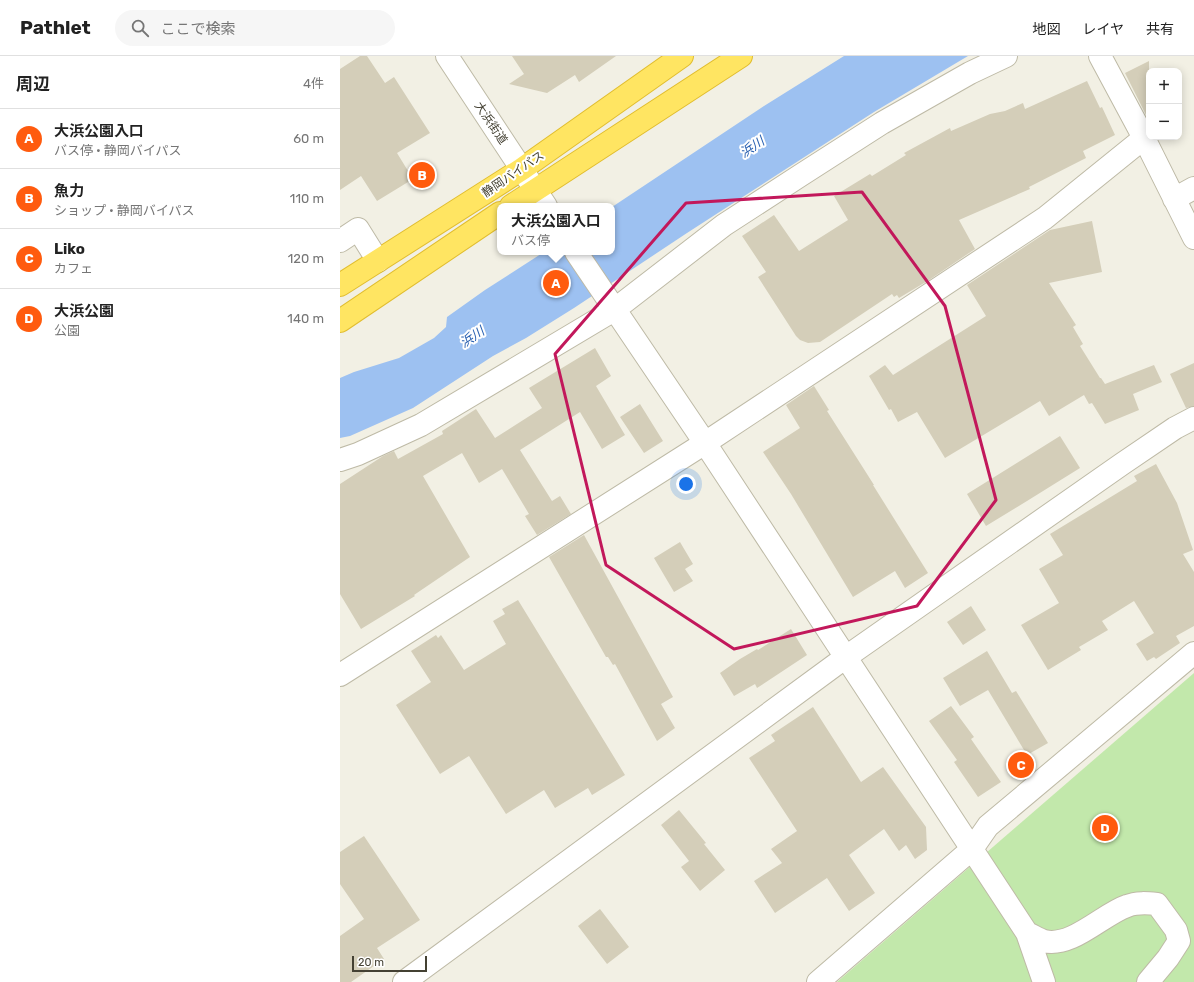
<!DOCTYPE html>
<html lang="ja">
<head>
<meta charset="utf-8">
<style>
  :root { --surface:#fff; --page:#f6f6f6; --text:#222; --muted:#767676; --line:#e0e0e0; --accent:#ff5b0e }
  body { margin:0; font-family:Rubik,"Noto Sans JP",sans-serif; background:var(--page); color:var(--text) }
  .controls { position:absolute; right:12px; top:12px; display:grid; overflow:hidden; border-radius:8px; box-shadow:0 2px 10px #0003 }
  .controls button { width:36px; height:36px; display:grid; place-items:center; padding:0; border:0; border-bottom:1px solid var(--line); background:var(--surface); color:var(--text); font:20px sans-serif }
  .scale { position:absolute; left:12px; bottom:10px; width:75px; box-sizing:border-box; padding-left:4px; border:2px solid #444133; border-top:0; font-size:11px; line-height:14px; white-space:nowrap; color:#444133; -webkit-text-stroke:3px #fff; paint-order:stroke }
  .you { position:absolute; left:346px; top:428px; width:14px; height:14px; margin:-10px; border:3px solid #fff; border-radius:50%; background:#1a73e8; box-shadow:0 0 0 6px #1a73e833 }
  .badge { display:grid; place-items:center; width:26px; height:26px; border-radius:50%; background:var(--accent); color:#fff; font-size:13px; font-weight:700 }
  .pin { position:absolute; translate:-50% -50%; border:2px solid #fff; box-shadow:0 1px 4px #0006 }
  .popup { position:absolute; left:157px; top:147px; width:118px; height:52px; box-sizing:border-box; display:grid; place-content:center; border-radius:8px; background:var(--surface); filter:drop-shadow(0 1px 3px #0005); font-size:13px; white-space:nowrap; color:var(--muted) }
  .popup b { font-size:15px; color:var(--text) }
  .popup::after { content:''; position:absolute; left:50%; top:100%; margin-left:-8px; border:8px solid transparent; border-top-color:var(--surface) }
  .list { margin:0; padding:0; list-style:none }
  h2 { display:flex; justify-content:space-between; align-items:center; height:52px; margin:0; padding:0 16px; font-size:17px }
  h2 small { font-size:13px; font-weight:400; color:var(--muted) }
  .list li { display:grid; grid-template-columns:26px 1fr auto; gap:12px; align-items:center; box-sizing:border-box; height:60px; padding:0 16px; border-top:1px solid var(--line) }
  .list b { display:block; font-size:15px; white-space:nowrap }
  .list p { margin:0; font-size:13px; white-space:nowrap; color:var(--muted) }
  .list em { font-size:13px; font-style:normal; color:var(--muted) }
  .icon { flex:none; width:22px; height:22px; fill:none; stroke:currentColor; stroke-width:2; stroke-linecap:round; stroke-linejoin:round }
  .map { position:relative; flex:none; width:854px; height:926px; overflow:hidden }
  header { display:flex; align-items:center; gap:24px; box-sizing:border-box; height:56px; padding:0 20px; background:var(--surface); border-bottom:1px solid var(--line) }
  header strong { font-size:19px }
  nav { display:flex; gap:22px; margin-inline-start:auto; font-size:14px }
  .search { width:280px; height:36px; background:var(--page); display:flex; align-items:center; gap:10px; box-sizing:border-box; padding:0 14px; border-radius:22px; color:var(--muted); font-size:15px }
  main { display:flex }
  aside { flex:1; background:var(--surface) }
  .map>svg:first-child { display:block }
  .green { fill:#c2e8ab }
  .water { fill:#9dc1f1 }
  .building { fill:#d4ceb9 }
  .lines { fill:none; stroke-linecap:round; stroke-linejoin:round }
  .minor-casing { stroke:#bebaa6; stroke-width:24 }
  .highway-casing { stroke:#e1bd2f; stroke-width:24 }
  .minor { stroke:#fff; stroke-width:22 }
  .highway { stroke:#ffe562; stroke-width:22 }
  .marked { fill:none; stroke:#c2185b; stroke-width:3; stroke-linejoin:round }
  .labels { text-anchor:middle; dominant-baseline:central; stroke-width:4; stroke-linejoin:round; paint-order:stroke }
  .street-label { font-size:12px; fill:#444133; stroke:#fff }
  .water-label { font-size:13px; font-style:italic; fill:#2b62b2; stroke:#fff }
</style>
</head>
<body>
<header>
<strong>Pathlet</strong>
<div class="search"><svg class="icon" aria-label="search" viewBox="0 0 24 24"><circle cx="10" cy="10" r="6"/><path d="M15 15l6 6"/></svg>ここで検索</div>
<nav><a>地図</a><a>レイヤ</a><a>共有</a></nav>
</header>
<main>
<aside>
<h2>周辺<small>4件</small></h2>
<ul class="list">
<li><span class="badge">A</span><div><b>大浜公園入口</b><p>バス停 · 静岡バイパス</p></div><em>60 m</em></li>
<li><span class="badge">B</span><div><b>魚力</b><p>ショップ · 静岡バイパス</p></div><em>110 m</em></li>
<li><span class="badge">C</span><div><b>Liko</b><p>カフェ</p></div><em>120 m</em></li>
<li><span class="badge">D</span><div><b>大浜公園</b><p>公園</p></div><em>140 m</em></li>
</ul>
</aside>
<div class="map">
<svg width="854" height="926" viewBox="0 0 854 926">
  <rect width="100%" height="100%" fill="#f2f0e4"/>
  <!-- green -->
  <path class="green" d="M854,617V926H497Z"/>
  <!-- water -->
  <path class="water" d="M504,0H628L534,56L347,177L234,252L186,282L153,300L73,352L10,380L0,382V322L14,316L59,302L94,282L106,271L107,261L145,234L204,196H272V151L424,50Z"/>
  <!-- building -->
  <path class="building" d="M20,0H27L45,27L54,21L90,77L57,97L73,123L37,145L21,120L0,134V13Z
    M172,0H276L239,26L235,19L207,37L169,28L184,18Z
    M809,5V65L785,17Z
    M747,25L760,52L762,51L775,79L743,95L746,102L689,131L690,133L619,164L635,193L589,224L559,242L557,239L554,241L552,238L480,286L468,287L460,284L456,280L418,221L426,216L402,180L434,159L459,195L508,164L494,140L530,118L532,120L566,99L564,97L610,72L611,75L650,58L665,55L683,47L685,53Z
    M752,165L762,216L709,227L736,269L733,271L743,288L740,290L760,322H761L765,328L814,309L822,326L793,338L799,354L765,368L752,347L749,348L744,339L709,360L700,345L605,402L577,356L558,366L551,353L549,354L529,320L545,309L553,319L646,260L627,229L710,174Z
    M255,292L271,320L256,330L285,379L262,393L240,356L180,394L212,445L220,440L231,458L197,479L185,460L189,458L162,413L139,427L122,397L83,420L130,501L74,539L75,540L21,573L0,538V428L43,400L54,395L58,403L103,378L102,375L136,353L155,382L202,352L189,332Z
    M854,307V350L846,352L830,318Z
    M474,330L489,354L487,355L534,429H533L588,517L565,532L555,515L513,541L451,438L423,396L460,372L446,349Z
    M300,348L323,385L304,397L280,361Z
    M720,380L740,412L687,445L646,470L627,438Z
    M816,408L837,447L853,494L843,498L854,516V570L836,580L840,587L816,603L814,601L807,605L796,588L814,577L794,545L762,565L768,574L739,591L741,594L708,614L681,569L719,547L699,513L723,499L710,478L797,425L794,420Z
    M244,479L333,641L321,648L335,672L317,685L275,608L273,609L268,601H266L209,501Z
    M340,486L353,508L345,513L353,525L334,536L314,502Z
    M178,544L285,719L252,739L248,732L215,752L204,734L166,758L129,700L100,718L56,649L91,626L71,595L96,579L98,582L101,579L124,614L166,588L153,565L165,558L162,553Z
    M631,550L646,574L623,589L607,566Z
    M451,573L467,599L417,632L415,628L394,640L380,617L400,603L417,593L418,594Z
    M647,595L672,637L676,635L708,687L687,699L648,634L620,650L603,622Z
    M611,650L634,681L631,683L661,726L638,741L614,706L617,704L589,665Z
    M473,651L521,726L543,711L586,771L587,794L575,803L566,789L559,795L544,773L509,799L535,837L509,855L487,822L435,857L414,825L442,807L431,793L457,775L409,702L435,685L431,679Z
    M339,754L366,787L364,788L385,814L360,835L341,811L349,805L321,769Z
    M24,780L80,864L37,892L44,903L11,926H0V880L24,863L0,828V796Z
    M260,853L289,891L267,908L238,870Z"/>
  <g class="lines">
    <!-- minor casing -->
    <g class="minor-casing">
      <path id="minor" d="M107,0L206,150
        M760,0L804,82L854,182
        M834,143L854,132
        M0,185L18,173L38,205
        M236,196L365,387L687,877L704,926
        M0,404L18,398L81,369L274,254L384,169L461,119L542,67L630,17L666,0
        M0,619L365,387L705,162L804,82
        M687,877C692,879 698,883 704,885C732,892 763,858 787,850C797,846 807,847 817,848L836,874L839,885L828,902L808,926
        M64,926L506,601L782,408L835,372L854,362
        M478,926L632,793L648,770L854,597"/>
    </g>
    <!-- highway casing -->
    <g class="highway-casing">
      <path id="highway" d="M171,150L401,0
        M0,229L182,113L342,0
        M0,265L160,157"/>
    </g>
    <!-- minor -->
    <use href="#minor" class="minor"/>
    <!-- highway -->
    <use href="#highway" class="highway"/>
  </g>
  <!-- marked area -->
  <path class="marked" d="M522,136L605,250L656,444L577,550L394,593L266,509L215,298L346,147Z"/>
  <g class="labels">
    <!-- street labels -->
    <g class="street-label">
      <text transform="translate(151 67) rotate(56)">大浜街道</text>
      <text transform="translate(173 118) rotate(-34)">静岡バイパス</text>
    </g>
    <!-- water labels -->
    <g class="water-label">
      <text transform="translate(412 91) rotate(-34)">浜川</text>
      <text transform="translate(132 281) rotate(-34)">浜川</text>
    </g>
  </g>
</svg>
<div class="controls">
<button>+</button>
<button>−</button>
</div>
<div class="scale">20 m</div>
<div class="you"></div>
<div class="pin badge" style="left:216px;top:227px">A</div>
<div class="popup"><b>大浜公園入口</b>バス停</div>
<div class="pin badge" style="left:82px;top:119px">B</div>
<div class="pin badge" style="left:681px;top:709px">C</div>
<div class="pin badge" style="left:765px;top:772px">D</div>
</div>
</main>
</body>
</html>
